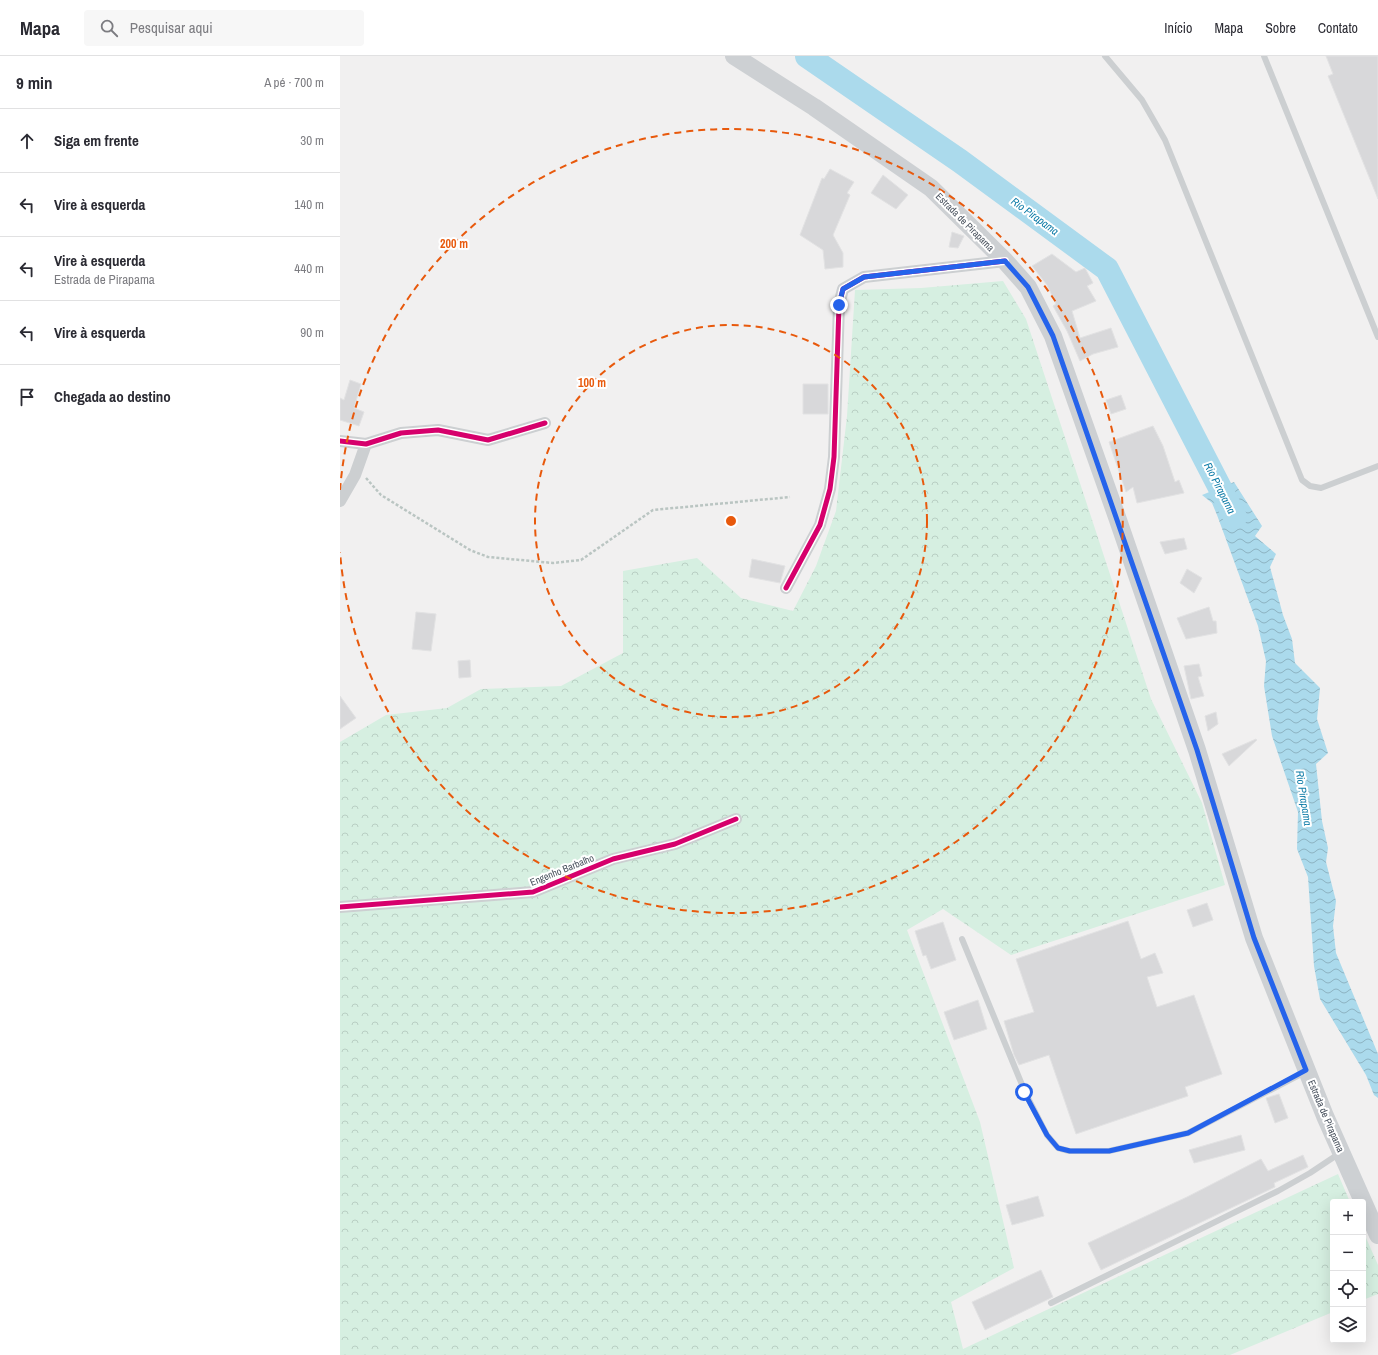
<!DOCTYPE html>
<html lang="pt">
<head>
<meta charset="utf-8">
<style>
  :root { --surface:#fff; --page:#f7f7f7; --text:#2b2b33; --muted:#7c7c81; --line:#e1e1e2 }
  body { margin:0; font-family:"Archivo Narrow",sans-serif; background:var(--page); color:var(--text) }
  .controls { position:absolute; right:12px; bottom:12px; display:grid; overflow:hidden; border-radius:4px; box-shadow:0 4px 16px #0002 }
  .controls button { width:36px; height:36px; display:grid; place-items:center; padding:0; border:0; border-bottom:1px solid var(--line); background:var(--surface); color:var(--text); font:20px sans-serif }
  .stop { position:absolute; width:12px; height:12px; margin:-9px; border:3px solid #2563eb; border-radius:50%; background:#fff }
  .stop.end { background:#2563eb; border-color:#fff; box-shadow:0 1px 4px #0008 }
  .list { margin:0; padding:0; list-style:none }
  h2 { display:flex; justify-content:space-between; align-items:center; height:52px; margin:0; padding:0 16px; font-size:17px }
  h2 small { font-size:13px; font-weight:400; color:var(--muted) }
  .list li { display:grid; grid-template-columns:26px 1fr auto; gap:12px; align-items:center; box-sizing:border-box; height:64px; padding:0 16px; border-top:1px solid var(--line) }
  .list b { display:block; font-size:15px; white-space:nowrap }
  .list p { margin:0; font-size:13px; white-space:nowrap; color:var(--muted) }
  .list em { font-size:13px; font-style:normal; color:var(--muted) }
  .icon { flex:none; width:22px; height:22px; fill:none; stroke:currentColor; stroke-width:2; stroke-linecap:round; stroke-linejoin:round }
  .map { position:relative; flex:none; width:1038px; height:1299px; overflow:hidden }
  header { display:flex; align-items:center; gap:24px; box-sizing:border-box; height:56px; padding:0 20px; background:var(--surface); border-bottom:1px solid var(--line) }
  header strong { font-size:19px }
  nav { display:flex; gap:22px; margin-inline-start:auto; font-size:14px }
  .search { width:280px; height:36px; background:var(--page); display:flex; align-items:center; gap:10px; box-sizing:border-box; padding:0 14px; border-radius:4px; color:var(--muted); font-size:15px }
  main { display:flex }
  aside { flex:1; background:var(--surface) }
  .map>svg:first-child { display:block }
  .forest { fill:url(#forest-crowns) }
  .water { fill:url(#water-waves) }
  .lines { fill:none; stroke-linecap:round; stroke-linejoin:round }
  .river { stroke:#abdaec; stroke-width:24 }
  .building { fill:#d8d8da; stroke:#e2e2e3 }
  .path { stroke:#bac5c2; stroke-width:2.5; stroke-dasharray:3 2; stroke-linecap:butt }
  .lane { stroke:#cccfd1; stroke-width:6 }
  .street { stroke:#cccfd1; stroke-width:12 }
  .secondary { stroke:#cdd0d3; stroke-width:18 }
  .cycleway-casing { stroke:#fff; stroke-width:8 }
  .cycleway { stroke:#d6006c; stroke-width:5 }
  .route { stroke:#2563eb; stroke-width:5 }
  .ring { fill:none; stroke:#e8590c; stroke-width:2; stroke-dasharray:7 5 }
  .labels { text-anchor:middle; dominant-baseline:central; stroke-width:4; stroke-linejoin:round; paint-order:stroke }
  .street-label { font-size:10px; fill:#48515d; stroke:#fff }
  .water-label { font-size:11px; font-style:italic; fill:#107da8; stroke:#fff }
  .centre { fill:#e8590c; stroke:#fff; stroke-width:2 }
  .ring-label { font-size:12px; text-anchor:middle; font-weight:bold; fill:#e8590c; stroke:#fff; stroke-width:4; stroke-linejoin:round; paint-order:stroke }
</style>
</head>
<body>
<header>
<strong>Mapa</strong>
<div class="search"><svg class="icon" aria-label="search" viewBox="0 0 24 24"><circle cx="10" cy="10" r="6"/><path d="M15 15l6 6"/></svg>Pesquisar aqui</div>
<nav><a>Início</a><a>Mapa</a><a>Sobre</a><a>Contato</a></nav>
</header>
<main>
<aside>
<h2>9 min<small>A pé · 700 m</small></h2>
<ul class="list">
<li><svg class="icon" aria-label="ahead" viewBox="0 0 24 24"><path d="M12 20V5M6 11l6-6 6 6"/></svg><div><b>Siga em frente</b></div><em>30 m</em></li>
<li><svg class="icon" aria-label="left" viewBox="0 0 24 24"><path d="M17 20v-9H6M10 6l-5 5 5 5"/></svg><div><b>Vire à esquerda</b></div><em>140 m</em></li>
<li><svg class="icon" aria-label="left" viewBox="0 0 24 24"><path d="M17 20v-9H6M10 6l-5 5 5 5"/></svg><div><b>Vire à esquerda</b><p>Estrada de Pirapama</p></div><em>440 m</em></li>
<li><svg class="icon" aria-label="left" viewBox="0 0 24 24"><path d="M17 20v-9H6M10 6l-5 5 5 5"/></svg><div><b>Vire à esquerda</b></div><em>90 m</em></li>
<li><svg class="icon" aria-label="arrive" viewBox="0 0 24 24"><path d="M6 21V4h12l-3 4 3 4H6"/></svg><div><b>Chegada ao destino</b></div></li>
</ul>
</aside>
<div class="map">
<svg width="1038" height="1299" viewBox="0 0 1038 1299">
  <defs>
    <pattern id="forest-crowns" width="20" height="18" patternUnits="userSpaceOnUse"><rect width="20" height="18" fill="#d6efe1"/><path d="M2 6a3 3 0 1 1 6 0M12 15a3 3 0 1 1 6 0" fill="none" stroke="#b9cfc3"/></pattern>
    <pattern id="water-waves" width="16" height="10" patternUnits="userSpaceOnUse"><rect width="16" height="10" fill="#abdaec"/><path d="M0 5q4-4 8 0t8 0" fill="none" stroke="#8db3c2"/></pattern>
  </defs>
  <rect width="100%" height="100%" fill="#f1f0f0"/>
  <!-- forest -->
  <path class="forest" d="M663,225L686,263L811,643L862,747L885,829L671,899L603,853L567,874L640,1066L674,1212L611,1246L623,1293L998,1118L1010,1146H993V1256L890,1299H0V686L46,659L107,652L141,633L221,630L283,597V515L357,502L401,542L453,555L476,510L496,455L507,360L515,234L581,232Z
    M1023,1175L1038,1209V1238L1023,1244Z"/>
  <!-- water -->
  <path class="water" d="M894,426L922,470L915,480L936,498L930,511L943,559L952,583L955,607L980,632L977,663L988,697L976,708L982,765L988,792L986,806L996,845L993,870L996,897L1038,998V1042L1034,1039L1026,1019L980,943L974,910L968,821L957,793L958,756L932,680L924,630L926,605L918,570L877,459L872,447L862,439Z"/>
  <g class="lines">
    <!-- river -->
    <path class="river" d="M467,0L620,105L767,213L895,461"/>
  </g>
  <!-- building -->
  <path class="building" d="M986,0H1038V143L988,20L993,18Z
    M490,113L514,126L507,137L510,139L493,179L503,197V211L485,213L483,194L460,179L482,122L484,123Z
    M543,119L568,139L556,153L531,137Z
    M612,176L624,180L618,192L609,191Z
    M712,198L736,216L745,212L753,227L747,230L756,245L732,255L740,282L771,272L778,291L753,298L740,305L727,275L713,250L716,248L707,229L692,210Z
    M10,324L21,328L14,352L24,356L19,370L0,364V342L4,344Z
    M463,328H488V358H463Z
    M781,339L786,353L771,358L766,344Z
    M813,370L823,390L835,426L839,424L844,437L797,447L793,431L786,436L769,386Z
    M844,482L847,493L825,498L820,486Z
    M412,503L445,510L440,527L409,521Z
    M847,513L862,522L854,537L840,527Z
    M869,551L873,565H876L877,577L846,583L837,562Z
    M76,556L96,558L91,595L72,593Z
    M130,604L131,621L119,622L118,605Z
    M859,608L862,620L858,621L864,640L851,643L844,610Z
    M0,640L16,662L0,673Z
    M876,656L878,668L868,675L865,660Z
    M916,683L917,684L889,710L882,698Z
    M867,847L873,864L853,871L847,854Z
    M788,865L801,903L815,897L823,917L807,921L817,951L854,939L882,1018L845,1031L848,1040L736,1078L709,999L679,1009L674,999L664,965L694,956L676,903Z
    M603,866L616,904L591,913L586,899L583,900L575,875Z
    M638,944L647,973L614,984L604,956Z
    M939,1038L948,1062L935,1067L926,1042Z
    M901,1079L905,1094L854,1107L849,1094Z
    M963,1099L968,1111L934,1127L935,1131L761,1214L748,1187L847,1141L921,1103L928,1115Z
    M698,1140L704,1160L672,1169L666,1149Z
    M701,1214L713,1241L645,1274L632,1246Z"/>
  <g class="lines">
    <!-- path -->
    <path class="path" d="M26,422L41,439L130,494L148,501L213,507L241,504L313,454L450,441"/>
    <!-- lane -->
    <path class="lane" d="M765,0L802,44L825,84L962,424L970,430L981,432L1038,410
      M924,0L1038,281
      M622,883L685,1036L707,1079L718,1092L729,1095H769L848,1077L965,1016
      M711,1247L938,1135L970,1117L1000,1097"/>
    <!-- street -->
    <path class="street" d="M0,385L26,388L61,377L98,374L148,384L205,367
      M0,445L15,419L26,388
      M446,532L480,469L490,433L494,401L499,249L503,233L524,221L665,205
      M0,851L193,836L273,803L335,788L396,763"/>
    <!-- secondary -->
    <path class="secondary" d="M394,0L474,51L591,132L665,205L688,231L713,280L777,461L857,694L914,882L985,1060L1038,1179"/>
    <!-- cycleway casing -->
    <g class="cycleway-casing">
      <path id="cycleway" d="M0,385L26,388L61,377L98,374L148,384L205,367
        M446,532L480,469L490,433L494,401L499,249L503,233L524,221L665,205
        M0,851L193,836L273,803L335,788L396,763"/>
    </g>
    <!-- cycleway -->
    <use href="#cycleway" class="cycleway"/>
  </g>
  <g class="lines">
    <!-- route -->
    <path class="route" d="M499,249L503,233L524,221L665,205L688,231L713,280L857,694L914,882L966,1014L848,1077L769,1095H730L718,1092L707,1079L684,1036"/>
  </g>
  <!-- distance rings -->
  <g class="ring">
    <circle cx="391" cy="465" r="196"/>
    <path d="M0 434A392 392 0 1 1 0 496"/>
  </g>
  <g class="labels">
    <!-- street labels -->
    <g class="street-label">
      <text transform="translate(625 166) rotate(45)">Estrada de Pirapama</text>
      <text transform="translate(222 814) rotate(-22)">Engenho Barbalho</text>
      <text transform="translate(986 1060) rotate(67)">Estrada de Pirapama</text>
    </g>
    <!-- water labels -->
    <g class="water-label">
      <text transform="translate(695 160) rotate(36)">Rio Pirapama</text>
      <text transform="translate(880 432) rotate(63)">Rio Pirapama</text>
      <text transform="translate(964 742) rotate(81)">Rio Pirapama</text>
    </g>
  </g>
  <circle cx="391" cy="465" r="6" class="centre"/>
  <g class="ring-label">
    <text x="114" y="192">200 m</text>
    <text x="252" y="331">100 m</text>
  </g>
</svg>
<div class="controls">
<button>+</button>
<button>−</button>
<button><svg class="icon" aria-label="locate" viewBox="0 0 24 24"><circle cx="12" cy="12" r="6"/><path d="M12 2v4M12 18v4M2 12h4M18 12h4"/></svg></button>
<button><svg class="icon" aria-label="layers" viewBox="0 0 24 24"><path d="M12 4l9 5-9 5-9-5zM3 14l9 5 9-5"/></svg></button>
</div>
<div class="stop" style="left:684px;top:1036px"></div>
<div class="stop end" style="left:499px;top:249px"></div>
</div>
</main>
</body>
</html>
